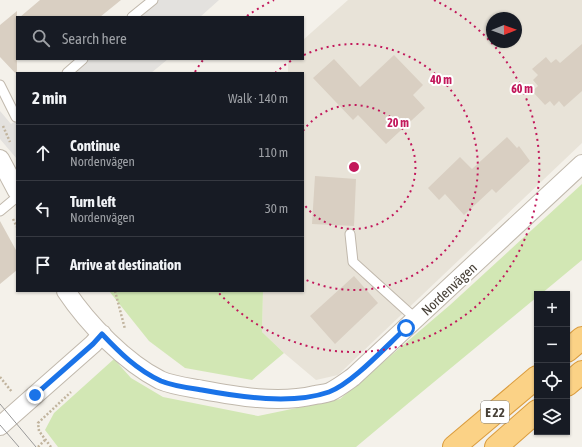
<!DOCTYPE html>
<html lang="en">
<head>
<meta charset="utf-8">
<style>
  :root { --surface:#171b24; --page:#242831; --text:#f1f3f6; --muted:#9ea1a6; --line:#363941 }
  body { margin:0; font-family:"Asap Condensed",sans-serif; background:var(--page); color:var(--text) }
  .controls { position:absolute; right:12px; bottom:12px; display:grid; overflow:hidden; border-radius:0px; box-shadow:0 1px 3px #0004 }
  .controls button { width:36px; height:36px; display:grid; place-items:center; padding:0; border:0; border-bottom:1px solid var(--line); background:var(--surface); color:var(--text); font:20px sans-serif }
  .compass { position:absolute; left:486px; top:12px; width:36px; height:36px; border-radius:50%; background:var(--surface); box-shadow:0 1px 3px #0004; rotate:89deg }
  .stop { position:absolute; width:12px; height:12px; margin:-9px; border:3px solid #1a73e8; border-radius:50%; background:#fff }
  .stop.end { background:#1a73e8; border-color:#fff; box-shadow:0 1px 4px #0008 }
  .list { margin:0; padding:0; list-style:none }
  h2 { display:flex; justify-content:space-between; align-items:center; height:52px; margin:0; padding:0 16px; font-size:17px }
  h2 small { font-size:13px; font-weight:400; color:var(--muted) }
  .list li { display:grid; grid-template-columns:26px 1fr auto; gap:12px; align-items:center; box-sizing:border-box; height:56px; padding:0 16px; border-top:1px solid var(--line) }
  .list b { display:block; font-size:15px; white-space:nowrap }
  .list p { margin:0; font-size:13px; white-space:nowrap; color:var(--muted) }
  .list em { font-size:13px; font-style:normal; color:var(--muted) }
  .icon { flex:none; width:22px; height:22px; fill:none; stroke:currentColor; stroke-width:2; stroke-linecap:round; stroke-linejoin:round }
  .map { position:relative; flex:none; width:582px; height:447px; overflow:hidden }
  .search { position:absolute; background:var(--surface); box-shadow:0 1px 3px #0004; left:16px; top:16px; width:288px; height:44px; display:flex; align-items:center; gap:10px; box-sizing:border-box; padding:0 14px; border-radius:0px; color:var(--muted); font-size:15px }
  .panel { position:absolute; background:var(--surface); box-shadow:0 1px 3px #0004; left:16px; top:72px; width:288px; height:220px; border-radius:0px }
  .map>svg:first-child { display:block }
  .residential { fill:#e8e3d8; fill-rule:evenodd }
  .green { fill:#d2e7b4 }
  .parking { fill:#e3e1de }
  .building { fill:#d9cfc2 }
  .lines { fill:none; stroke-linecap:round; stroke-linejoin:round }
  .service-casing { stroke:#c0b8ac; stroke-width:11 }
  .minor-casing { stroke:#c0b8ac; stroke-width:20 }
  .trunk-casing { stroke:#da9c3e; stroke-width:24 }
  .path { stroke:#c1b49e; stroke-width:2.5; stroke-dasharray:2 2; stroke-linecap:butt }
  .service { stroke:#fff; stroke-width:9 }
  .minor { stroke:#fff; stroke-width:18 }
  .trunk { stroke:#fbd286; stroke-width:22 }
  .tram { stroke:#989898; stroke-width:1 }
  .route { stroke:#1a73e8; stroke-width:5 }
  .ring { fill:none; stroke:#c2185b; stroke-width:2; stroke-dasharray:2 4 }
  .labels { text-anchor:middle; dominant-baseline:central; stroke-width:4; stroke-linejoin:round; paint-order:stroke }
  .shield { fill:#fff; stroke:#7f7a74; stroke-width:1 }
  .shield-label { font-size:13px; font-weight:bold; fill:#484138 }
  .street-label { font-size:14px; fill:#484138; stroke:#fff }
  .centre { fill:#c2185b; stroke:#fff; stroke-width:2 }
  .ring-label { font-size:12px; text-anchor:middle; font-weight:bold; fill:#c2185b; stroke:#fff; stroke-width:4; stroke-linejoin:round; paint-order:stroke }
</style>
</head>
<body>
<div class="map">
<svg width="582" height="447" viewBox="0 0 582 447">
  <rect width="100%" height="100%" fill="#f4f1ea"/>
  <!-- residential -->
  <path class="residential" d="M348,0H582V143L338,375L316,380L284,353L262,332L263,291H303V73H288V59H303V40ZM492,18H516V42H492Z"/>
  <!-- green -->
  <path class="green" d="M582,184V260L541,294H537V297L411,401L356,447H58L45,430L54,413L114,359L131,378L163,397L258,416L340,399L450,305Z
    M109,291H263L262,332L284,353L252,380L185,368L149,341Z"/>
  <!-- parking -->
  <path class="parking" d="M157,0H219L200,17H137Z
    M88,59H168L151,73H72Z
    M0,111L11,124L17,120V159L0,139Z"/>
  <!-- building -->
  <path class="building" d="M40,0H121L100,17H20Z
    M17,11V75L0,57V25Z
    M582,44V91L564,107L559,101L554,106L550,101L545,105L532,91L538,86L533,80L538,75L532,69L546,57L551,63L556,59L560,63Z
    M394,55L423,85L413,95L425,108L386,144L358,115L353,120L313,78L334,59L360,87Z
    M507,137L517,148L519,146L530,161L496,193L492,189L464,215L445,194L439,200L428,188L460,157L472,169Z
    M315,176L356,179L354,226L312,224Z
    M0,221L17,252V270L0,284Z
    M354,276L378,303L335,344L310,316Z"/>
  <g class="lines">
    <!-- service casing -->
    <g class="service-casing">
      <path id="service" d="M132,17L153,0
        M67,73L83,59
        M0,85L16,117L17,116
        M0,211L17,197
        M350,234L353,262L416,319"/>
    </g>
    <!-- minor casing -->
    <g class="minor-casing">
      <path id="minor" d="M0,159L17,191
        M66,291C88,324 125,362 160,380C171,385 186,387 198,389C236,396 277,404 315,395C320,394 325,394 330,392C338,388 346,382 353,377L582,164
        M0,426L93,344L102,334"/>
    </g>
    <!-- trunk casing -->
    <g class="trunk-casing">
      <path id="trunk" d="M567,351L582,338
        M567,385L582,372
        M454,447L537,377
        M496,447L537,411"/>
    </g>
    <!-- path -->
    <path class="path" d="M3,126L10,142
      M13,219L17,227
      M115,291L125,329
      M0,377L12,392
      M38,447L45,440
      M51,447L39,431L38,423L71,392"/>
    <!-- service -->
    <use href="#service" class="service"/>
    <!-- minor -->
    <use href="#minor" class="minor"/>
    <!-- trunk -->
    <use href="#trunk" class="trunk"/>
    <!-- tram -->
    <path class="tram" d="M0,404L36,447
      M0,425L19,447"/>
  </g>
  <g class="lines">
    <!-- route -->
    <path class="route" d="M35,395L93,344L102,334C119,352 137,370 161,381C173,386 189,388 202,390C240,397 292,405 329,392C353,383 386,346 406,328"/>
  </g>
  <!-- distance rings -->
  <g class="ring">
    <path d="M303 131A62 62 0 1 1 303 203"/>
    <path d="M275 73A123 123 0 0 1 294 59M304 55A123 123 0 1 1 304 279"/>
    <path d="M195 72A185 185 0 0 1 203 60M247 16A185 185 0 0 1 274 0M434 0A185 185 0 1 1 218 292"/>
  </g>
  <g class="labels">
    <!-- shield labels -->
    <rect class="shield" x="481" y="401" width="28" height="22" rx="3"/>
    <g class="shield-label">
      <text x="495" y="412">E 22</text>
    </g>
    <!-- street labels -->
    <g class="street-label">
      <text transform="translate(449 289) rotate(-43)">Nordenvägen</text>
    </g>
  </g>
  <circle cx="354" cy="167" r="6" class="centre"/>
  <g class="ring-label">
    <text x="441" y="84">40 m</text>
    <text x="522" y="93">60 m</text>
    <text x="398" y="127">20 m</text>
  </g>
</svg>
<div class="controls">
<button>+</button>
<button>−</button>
<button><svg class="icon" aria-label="locate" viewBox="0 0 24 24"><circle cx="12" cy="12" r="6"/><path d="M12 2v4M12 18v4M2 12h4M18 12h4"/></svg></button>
<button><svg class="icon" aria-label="layers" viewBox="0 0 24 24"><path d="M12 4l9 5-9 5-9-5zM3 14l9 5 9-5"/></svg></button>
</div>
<svg class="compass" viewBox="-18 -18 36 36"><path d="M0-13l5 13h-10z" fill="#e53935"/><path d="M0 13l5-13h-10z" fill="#9ea1a6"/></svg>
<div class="stop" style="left:406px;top:328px"></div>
<div class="stop end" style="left:35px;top:395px"></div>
<div class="search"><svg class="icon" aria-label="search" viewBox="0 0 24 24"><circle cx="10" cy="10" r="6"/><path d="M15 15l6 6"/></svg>Search here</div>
<section class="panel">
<h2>2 min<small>Walk · 140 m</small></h2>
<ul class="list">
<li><svg class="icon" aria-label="ahead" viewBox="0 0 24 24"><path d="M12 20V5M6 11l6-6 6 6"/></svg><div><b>Continue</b><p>Nordenvägen</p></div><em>110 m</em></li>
<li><svg class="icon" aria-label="left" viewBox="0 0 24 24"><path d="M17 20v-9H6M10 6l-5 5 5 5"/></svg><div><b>Turn left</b><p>Nordenvägen</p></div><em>30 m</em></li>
<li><svg class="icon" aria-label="arrive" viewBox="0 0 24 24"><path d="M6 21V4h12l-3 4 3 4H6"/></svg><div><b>Arrive at destination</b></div></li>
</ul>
</section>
</div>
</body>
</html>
